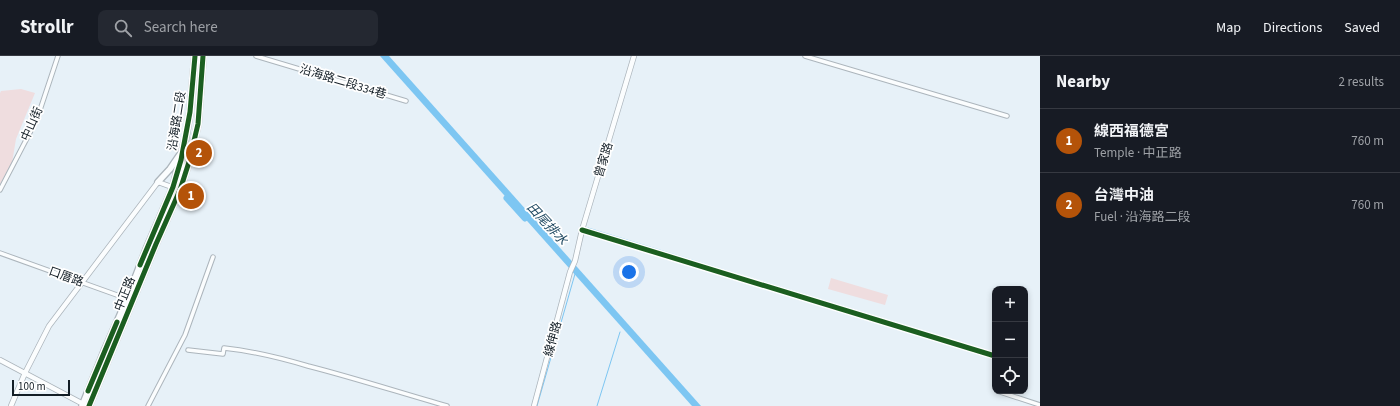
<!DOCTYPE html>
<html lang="en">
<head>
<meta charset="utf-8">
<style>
  :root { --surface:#171b24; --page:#242831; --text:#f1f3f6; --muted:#9ea1a6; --line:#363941; --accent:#b45309 }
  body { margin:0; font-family:"Source Sans 3","Noto Sans TC",sans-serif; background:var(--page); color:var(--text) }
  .controls { position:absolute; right:12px; bottom:12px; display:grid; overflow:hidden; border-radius:8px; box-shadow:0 2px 6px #0003 }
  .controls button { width:36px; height:36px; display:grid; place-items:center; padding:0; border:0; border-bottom:1px solid var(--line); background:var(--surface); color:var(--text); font:20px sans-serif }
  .scale { position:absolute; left:12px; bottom:10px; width:58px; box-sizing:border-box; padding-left:4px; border:2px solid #131e26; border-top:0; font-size:11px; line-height:14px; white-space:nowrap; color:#131e26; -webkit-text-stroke:3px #fff; paint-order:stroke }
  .you { position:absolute; left:629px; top:216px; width:14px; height:14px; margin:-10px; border:3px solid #fff; border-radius:50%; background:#1a73e8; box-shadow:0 0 0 6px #1a73e833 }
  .badge { display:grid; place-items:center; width:26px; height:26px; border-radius:50%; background:var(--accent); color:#fff; font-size:13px; font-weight:700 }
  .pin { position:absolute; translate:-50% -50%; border:2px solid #fff; box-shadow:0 1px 4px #0006 }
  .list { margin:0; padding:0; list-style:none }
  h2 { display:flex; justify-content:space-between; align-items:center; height:52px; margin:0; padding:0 16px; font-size:17px }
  h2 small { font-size:13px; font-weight:400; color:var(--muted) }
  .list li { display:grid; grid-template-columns:26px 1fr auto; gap:12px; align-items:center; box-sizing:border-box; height:64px; padding:0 16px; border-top:1px solid var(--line) }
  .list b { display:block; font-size:15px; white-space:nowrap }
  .list p { margin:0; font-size:13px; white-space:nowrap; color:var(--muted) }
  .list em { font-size:13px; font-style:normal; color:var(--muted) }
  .icon { flex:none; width:22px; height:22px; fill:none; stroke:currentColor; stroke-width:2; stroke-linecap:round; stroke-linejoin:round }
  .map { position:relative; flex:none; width:1040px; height:350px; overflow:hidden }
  header { display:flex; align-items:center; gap:24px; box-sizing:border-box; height:56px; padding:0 20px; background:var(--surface); border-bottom:1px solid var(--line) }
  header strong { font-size:19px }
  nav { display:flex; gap:22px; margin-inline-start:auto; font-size:14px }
  .search { width:280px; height:36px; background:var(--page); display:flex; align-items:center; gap:10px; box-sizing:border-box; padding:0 14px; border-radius:8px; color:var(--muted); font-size:15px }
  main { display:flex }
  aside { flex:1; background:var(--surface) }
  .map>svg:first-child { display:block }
  .green { fill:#efdddf }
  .water { fill:#7dc6f2 }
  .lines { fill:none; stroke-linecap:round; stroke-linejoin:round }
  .stream { stroke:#7dc6f2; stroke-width:1 }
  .river { stroke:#7dc6f2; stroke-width:7 }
  .minor-casing { stroke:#acb5bc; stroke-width:5.5 }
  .tertiary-casing { stroke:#acb5bc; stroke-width:6 }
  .primary-casing { stroke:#acb5bc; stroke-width:8 }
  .minor { stroke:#fbfdfe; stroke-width:3.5 }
  .tertiary { stroke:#fbfdfe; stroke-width:4.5 }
  .primary { stroke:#fbfdfe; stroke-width:5.5 }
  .cycleway-casing { stroke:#fff; stroke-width:8 }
  .cycleway { stroke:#1b5e20; stroke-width:5 }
  .labels { text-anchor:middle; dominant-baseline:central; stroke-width:3.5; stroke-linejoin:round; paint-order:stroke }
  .street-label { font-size:12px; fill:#131e26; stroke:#fff }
  .water-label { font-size:13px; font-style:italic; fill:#1d4760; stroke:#fff }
</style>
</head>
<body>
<header>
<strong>Strollr</strong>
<div class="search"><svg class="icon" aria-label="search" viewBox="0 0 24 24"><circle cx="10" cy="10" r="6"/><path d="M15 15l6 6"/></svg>Search here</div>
<nav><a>Map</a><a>Directions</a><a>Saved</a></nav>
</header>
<main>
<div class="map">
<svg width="1040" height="350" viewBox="0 0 1040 350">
  <rect width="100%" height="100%" fill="#e7f1f8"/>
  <!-- green -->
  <path class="green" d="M21,33L35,37L16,83L12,107L0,128V37L1,35Z
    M831,222L888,239L885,249L828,233Z"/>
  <!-- water -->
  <path class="water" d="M380,0H389L701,350H692Z"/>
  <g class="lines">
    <!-- stream -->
    <path class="stream" d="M588,172L936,279
      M537,350L575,218
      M597,350L620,276"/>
    <!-- river -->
    <path class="river" d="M507,142L525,162"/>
    <!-- minor casing -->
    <g class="minor-casing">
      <path id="minor" d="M256,0L406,45
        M805,0L1007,60
        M0,134L37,63L58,0
        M582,174L995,300
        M0,197L128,243
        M188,294L223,298L224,292C253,295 281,302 308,310C355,322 401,337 447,350
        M997,335L1040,349
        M148,350L185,279L213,201"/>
    </g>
    <!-- tertiary casing -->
    <g class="tertiary-casing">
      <path id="tertiary" d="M0,304L85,349
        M11,350L25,317L49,270L158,126L180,134
        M534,350L570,216L575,205L582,174L634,0"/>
    </g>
    <!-- primary casing -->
    <g class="primary-casing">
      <path id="primary" d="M158,126L170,113L181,97
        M82,350L105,293L127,243L147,191L173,131L186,80L190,56L195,0
        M89,350L156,188L180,134L189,106L198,68L203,0"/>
    </g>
    <!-- minor -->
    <use href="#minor" class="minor"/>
    <!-- tertiary -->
    <use href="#tertiary" class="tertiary"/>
    <!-- primary -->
    <use href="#primary" class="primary"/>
    <!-- cycleway casing -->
    <g class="cycleway-casing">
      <path id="cycleway" d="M582,174L995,300
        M140,209L173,131L181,104L190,56L195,0
        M88,335L117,266
        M89,350L156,188L180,134L189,106L198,68L203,0"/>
    </g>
    <!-- cycleway -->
    <use href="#cycleway" class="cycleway"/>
  </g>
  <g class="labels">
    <!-- street labels -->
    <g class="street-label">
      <text transform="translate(343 26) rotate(17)">沿海路二段334巷</text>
      <text transform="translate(177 65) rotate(-81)">沿海路二段</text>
      <text transform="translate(32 68) rotate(-66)">中山街</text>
      <text transform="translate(604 104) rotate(-73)">曾家路</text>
      <text transform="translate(66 221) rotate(20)">口厝路</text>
      <text transform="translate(125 238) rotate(-68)">中正路</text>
      <text transform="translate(553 283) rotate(-75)">線伸路</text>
    </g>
    <!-- water labels -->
    <g class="water-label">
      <text transform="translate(547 168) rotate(47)">田尾排水</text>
    </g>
  </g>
</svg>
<div class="controls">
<button>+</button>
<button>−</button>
<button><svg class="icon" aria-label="locate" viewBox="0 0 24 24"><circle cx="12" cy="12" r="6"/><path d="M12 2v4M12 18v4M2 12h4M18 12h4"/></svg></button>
</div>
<div class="scale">100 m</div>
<div class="you"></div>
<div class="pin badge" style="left:191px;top:140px">1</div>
<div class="pin badge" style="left:199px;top:97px">2</div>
</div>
<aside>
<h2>Nearby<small>2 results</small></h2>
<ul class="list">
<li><span class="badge">1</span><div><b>線西福德宮</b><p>Temple · 中正路</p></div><em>760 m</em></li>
<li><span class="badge">2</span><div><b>台灣中油</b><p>Fuel · 沿海路二段</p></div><em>760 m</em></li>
</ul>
</aside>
</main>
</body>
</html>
